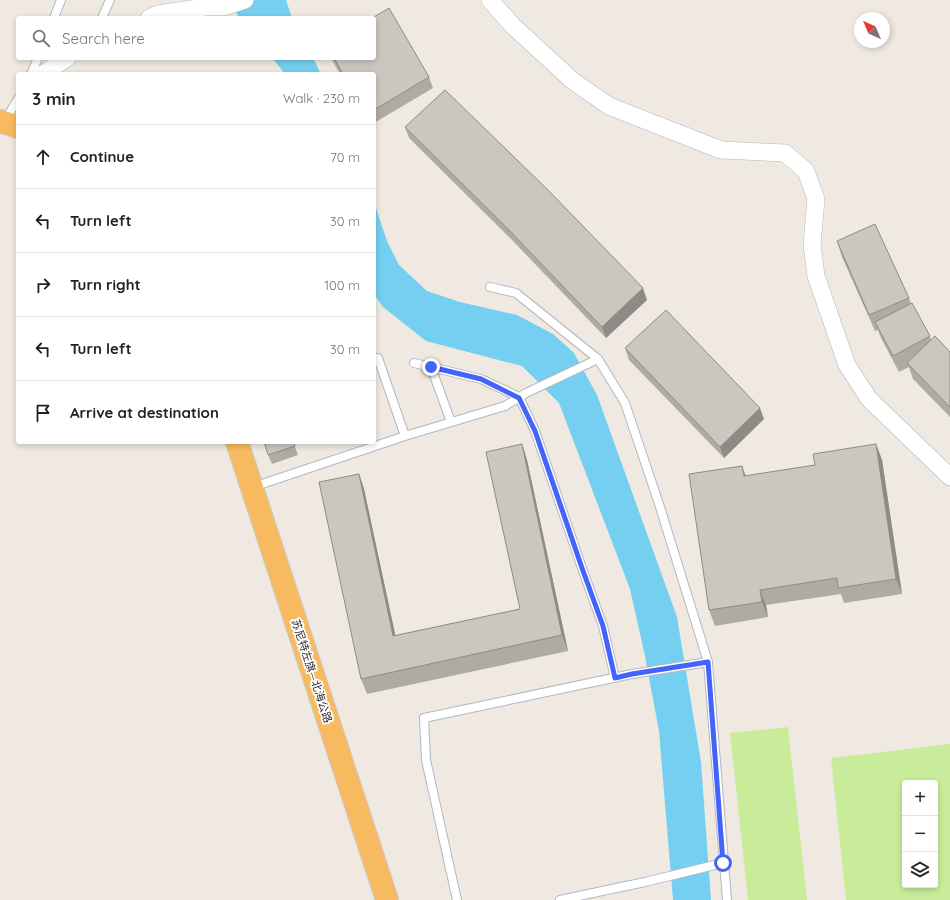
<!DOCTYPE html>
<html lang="en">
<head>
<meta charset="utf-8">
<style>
  :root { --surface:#fff; --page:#f6f6f6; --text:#222; --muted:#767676; --line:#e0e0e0 }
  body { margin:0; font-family:Quicksand,"Noto Sans SC",sans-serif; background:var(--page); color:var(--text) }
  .controls { position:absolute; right:12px; bottom:12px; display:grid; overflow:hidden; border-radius:4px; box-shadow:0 2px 6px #0003 }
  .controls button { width:36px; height:36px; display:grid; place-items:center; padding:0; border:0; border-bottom:1px solid var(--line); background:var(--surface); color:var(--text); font:20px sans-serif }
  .compass { position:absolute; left:854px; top:12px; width:36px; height:36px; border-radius:50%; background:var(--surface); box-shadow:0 2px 6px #0003; rotate:316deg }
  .stop { position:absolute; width:12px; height:12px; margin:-9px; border:3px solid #4264fb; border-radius:50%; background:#fff }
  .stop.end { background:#4264fb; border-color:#fff; box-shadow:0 1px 4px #0008 }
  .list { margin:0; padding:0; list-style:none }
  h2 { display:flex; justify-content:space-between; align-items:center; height:52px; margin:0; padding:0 16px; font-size:17px }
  h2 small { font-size:13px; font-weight:400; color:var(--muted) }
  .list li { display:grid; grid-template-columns:26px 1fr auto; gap:12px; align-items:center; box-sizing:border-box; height:64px; padding:0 16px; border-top:1px solid var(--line) }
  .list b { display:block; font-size:15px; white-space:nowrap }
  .list em { font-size:13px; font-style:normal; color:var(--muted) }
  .icon { flex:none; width:22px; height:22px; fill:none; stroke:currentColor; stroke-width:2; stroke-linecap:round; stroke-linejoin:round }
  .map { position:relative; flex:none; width:950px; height:900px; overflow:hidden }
  .search { position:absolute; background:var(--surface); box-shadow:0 2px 6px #0003; left:16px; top:16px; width:360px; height:44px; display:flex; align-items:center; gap:10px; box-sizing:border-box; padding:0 14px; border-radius:4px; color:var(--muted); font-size:15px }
  .panel { position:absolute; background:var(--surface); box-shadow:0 2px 6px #0003; left:16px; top:72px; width:360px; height:372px; border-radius:4px }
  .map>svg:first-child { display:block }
  .pitch { fill:#c9ec9a; fill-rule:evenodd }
  .water { fill:#75cff0 }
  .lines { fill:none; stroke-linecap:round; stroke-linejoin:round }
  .service-casing { stroke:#b4b7c1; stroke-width:10 }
  .minor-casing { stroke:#b4b7c1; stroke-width:18 }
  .trunk-casing { stroke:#c9c9c9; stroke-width:24 }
  .service { stroke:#fff; stroke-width:8 }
  .minor { stroke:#fff; stroke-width:17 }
  .trunk { stroke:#f8ba60; stroke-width:22 }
  .wall { fill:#afaba4 }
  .shaded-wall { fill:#8e8b86 }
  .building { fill:#cbc7bf; stroke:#8e8b86 }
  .route { stroke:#4264fb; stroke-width:5 }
  .labels { text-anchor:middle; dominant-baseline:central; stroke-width:3.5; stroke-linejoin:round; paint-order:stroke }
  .street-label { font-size:11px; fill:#2e2e2e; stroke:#fff }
</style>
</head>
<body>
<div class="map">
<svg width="950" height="900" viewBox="0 0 950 900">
  <rect width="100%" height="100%" fill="#efe9e1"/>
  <!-- pitch -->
  <path class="pitch" d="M788,727L807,900H748L730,733Z
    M950,744V900H846L831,758ZM905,783H935V885H905Z"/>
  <!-- water -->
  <path class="water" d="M230,0H286L292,18H239Z
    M272,58H313L321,74H284L282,70Z
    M374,202L387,241L399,265L427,291L460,302L517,315L553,334L574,353L597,395L677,617L701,762L711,900H673L659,731L645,656L630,589L559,403L522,366L426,341L383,307L374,294Z"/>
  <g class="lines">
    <!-- service casing -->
    <g class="service-casing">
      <path id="service" d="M54,18L61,0
        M102,18L110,0
        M31,74L38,58
        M4,122L18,99
        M490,287L516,293L598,359L625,403L660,507L708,662L727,900
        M378,358L405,436
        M414,363L481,379L519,397L535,431L582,568L603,626L615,678
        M431,367L451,422
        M253,487L405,436L505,406L526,393L598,359
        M457,900L426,760L424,718L632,674L708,662
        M560,900L645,882L723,863"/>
    </g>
    <!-- minor casing -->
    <g class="minor-casing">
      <path id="minor" d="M490,0L513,26L573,81L609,106L721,150L785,153L806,171L816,199L812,244L816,276L847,365L869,399L950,477
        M149,18L158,14L205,7H224L245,0
        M43,74L67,58"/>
    </g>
    <!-- trunk casing -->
    <g class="trunk-casing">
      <path id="trunk" d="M0,121L18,127
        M237,442L387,900"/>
    </g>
    <!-- service -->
    <use href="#service" class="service"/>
    <!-- minor -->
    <use href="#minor" class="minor"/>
    <!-- trunk -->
    <use href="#trunk" class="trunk"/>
  </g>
  <!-- wall -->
  <path class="wall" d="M331,58H374L429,77L433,88L374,123V74H340Z
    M405,127L647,300L606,338L512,240L409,138Z
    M837,241L909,298L911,303L930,336L931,340L950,352V417L913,379L909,367L899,372L881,338L878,330L875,331L842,257Z
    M625,348L764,419L724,458L629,360Z
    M293,442L298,455L272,464L268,455Z
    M522,444L527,460L568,651L367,694L361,679L359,474L364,489L395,636L520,609Z
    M876,444L882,460L902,594L844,603L841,594L766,605L768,617L715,626L709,610L746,476L815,465Z"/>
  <!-- shaded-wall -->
  <path class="shaded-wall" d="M643,288L647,300L606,338L602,327Z
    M760,408L764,419L724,458L720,447Z
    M522,444L527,460L568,651L562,635Z
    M876,444L882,460L902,594L896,579Z
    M742,466L748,482L744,476Z
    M359,474L364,489L399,652L393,636Z
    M760,590L766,605L768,617L762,602Z"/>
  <!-- building -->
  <path class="building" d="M389,8L429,77L374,110V74H343L334,58H374V18H372Z
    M445,90L548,190L643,288L602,327L508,229L405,127Z
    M875,224L909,298L869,315L837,241Z
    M912,303L930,336L893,356L875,322Z
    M666,310L760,408L720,447L625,348Z
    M935,336L950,352V407L907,363Z
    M264,442H293L295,446L268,455Z
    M522,444L562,635L361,679L319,482L359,474L393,636L520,609L486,452Z
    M876,444L896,579L838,588L837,578L760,590L762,602L709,610L689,474L742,466L744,476L815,465L813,454Z"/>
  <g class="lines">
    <!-- route -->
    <path class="route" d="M431,367L481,379L519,398L535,431L582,568L603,626L615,678L632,674L708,662L723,863"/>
  </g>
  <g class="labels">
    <!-- street labels -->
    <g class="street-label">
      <text transform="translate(312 671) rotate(72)">苏尼特左旗—北海公路</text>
    </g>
  </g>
</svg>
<div class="controls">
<button>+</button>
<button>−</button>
<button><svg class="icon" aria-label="layers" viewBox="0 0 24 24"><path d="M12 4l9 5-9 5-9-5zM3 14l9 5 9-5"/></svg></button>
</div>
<svg class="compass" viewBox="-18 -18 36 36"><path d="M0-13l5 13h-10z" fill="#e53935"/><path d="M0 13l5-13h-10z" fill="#767676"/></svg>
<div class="stop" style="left:723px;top:863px"></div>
<div class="stop end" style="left:431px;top:367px"></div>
<div class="search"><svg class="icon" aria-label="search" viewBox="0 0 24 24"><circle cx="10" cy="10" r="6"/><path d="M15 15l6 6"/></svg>Search here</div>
<section class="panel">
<h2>3 min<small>Walk · 230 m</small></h2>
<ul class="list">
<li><svg class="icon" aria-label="ahead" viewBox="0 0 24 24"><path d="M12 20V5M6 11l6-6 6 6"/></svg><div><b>Continue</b></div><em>70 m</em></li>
<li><svg class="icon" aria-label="left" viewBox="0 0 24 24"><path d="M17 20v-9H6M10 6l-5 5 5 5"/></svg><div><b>Turn left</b></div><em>30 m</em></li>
<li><svg class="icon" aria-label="right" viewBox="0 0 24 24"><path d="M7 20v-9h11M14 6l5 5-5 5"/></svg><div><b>Turn right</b></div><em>100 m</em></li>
<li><svg class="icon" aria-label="left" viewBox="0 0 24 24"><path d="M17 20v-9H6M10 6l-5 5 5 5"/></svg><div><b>Turn left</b></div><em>30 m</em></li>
<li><svg class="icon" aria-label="arrive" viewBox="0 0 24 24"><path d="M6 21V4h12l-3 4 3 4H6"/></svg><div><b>Arrive at destination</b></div></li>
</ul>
</section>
</div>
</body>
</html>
